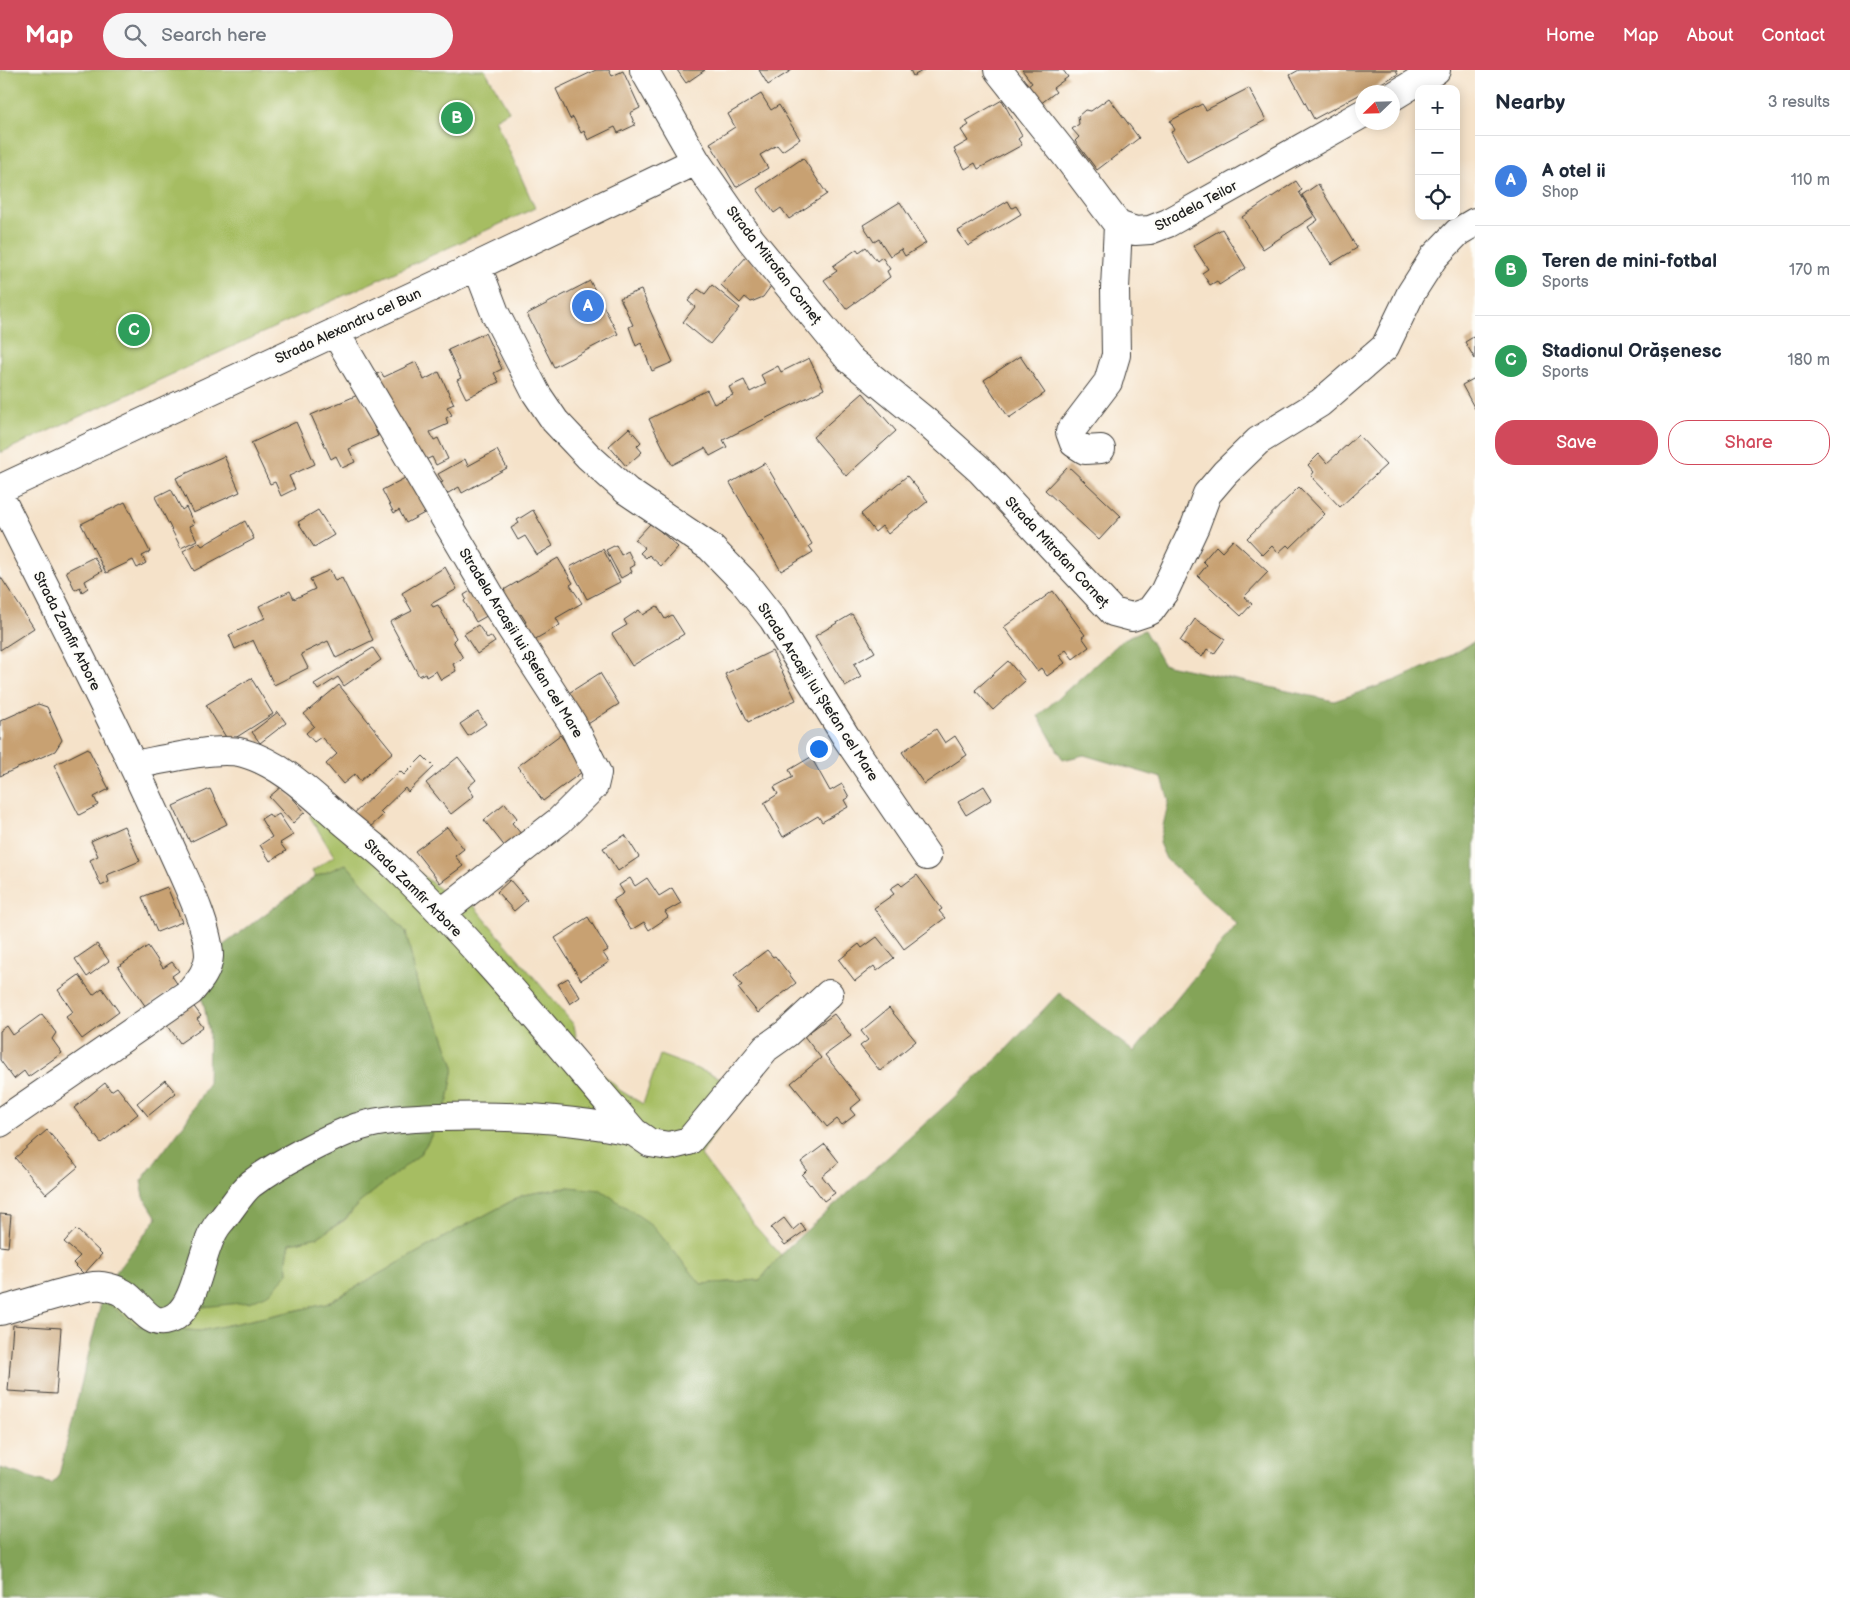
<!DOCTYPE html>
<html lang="en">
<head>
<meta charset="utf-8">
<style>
  :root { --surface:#fff; --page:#f6f6f7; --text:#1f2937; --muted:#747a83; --line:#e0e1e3; --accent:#d1495b }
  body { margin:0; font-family:"Balsamiq Sans",sans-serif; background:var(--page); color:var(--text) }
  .controls { position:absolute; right:15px; top:15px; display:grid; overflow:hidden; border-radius:10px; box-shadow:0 2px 12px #0003 }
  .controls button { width:45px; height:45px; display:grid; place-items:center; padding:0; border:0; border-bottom:1px solid var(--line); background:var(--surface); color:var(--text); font:25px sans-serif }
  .compass { position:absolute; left:1355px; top:15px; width:45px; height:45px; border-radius:50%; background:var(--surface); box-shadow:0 2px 12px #0003; rotate:247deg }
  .you { position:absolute; left:818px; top:678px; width:18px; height:18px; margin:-12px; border:4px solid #fff; border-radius:50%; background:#1a73e8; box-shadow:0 0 0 8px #1a73e833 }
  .badge { display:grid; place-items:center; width:32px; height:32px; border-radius:50%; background:var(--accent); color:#fff; font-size:16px; font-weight:700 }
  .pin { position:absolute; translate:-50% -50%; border:2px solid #fff; box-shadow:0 1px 5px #0006 }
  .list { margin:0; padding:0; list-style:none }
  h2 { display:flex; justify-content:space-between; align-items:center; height:65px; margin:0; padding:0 20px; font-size:21px }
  h2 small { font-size:16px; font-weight:400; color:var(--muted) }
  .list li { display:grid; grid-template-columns:32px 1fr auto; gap:15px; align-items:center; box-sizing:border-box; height:90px; padding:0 20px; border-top:1px solid var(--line) }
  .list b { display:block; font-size:19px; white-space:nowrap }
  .list p { margin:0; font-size:16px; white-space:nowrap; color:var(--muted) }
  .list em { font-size:16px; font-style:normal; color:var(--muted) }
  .actions { display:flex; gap:10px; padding:15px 20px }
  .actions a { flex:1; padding:11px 0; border:1px solid var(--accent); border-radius:20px; text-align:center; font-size:18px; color:var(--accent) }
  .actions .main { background:var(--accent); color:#fff }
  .icon { flex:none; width:28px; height:28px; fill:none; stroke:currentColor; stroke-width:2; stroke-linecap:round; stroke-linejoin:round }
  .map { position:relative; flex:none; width:1475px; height:1528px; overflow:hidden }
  header { display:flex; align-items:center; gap:30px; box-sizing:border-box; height:70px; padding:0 25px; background:var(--accent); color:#fff }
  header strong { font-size:24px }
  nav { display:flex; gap:28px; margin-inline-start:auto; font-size:18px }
  .search { width:350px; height:45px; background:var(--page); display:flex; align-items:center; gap:12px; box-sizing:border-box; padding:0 18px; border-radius:28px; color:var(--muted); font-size:19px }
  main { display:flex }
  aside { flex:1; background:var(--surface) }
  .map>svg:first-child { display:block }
  .green { fill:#a6bd62; stroke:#616c3f }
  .forest { fill:#84a458; stroke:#50603a }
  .building { fill:#c8a172 }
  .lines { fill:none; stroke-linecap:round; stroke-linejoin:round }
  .minor-casing { stroke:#3d3a36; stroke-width:30 }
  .minor { stroke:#fff; stroke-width:28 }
  .labels { text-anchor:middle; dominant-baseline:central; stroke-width:4; stroke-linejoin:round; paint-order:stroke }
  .street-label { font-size:14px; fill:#1c1c1c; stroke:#fdfcf7 }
</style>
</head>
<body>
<header>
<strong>Map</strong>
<div class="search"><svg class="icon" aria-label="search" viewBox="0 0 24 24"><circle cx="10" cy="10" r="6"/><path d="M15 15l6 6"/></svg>Search here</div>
<nav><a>Home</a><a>Map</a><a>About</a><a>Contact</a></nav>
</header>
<main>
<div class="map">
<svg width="1475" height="1528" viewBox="0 0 1475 1528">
  <rect width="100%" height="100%" fill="#fdfcf7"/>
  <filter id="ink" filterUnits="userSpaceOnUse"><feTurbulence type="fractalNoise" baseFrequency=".02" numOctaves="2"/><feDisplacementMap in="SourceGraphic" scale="10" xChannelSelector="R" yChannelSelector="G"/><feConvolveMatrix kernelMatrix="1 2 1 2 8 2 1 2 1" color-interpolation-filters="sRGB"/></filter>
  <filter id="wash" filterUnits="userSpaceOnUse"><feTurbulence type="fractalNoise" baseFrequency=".0096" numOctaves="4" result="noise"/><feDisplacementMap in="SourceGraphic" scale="20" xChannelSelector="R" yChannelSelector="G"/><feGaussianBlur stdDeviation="1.12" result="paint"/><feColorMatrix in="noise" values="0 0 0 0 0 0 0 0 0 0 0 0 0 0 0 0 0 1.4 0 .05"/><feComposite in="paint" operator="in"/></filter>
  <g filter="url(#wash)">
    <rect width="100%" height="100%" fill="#f5e2c9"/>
    <!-- green -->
    <path class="green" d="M0,0H485L509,41L495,49L535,138L0,383Z
      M321,721L443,822L473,835L574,955L579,982L621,1021L643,1034L660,985L743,1016L701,1085L754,1155L781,1185L760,1210L701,1214L652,1155L569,1117L523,1125L455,1161L326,1234L200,1261L137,1256L102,1229L214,1234L249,1232L288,1203L287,1188L290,1173L318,1167L345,1150L358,1134L419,1085L428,1072L448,1030L454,997L441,959L419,922L406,862L346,794L315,807L312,801L334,786L310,747Z"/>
    <!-- forest -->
    <path class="forest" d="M1144,560L1163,594L1334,631L1396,610L1452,585L1475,571V1528H0V1398L52,1414L59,1405L102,1229L137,1256L200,1261L326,1234L455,1161L523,1125L569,1117L601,1120L652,1155L701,1214L760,1210L787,1178L999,987L1059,923L1134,982L1237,854L1166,789L1159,773L1169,730L1162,708L1084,685L1063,690L1038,646L1124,569Z
      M346,794L406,862L419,922L441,959L454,997L448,1030L428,1072L419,1085L358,1134L345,1149L318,1167L290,1173L287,1188L288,1203L270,1223L249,1232L166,1241L110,1210L157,1148L144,1127L141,1111L184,1054L208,1014L209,963L204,935L200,924L222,876L315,807Z"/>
    <g id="blocks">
      <!-- building -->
      <path class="building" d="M596,0H609L612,6L623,1L640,38L630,43L635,55L618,63L615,57L588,70L584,61L581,63L573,47L570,49L556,19Z
        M677,0H705L686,13Z
        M759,0H792L768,15Z
        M910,0H924L913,6Z
        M1022,0H1063L1068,7L1053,18L1056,22L1040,34L1028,16L1032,13Z
        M1299,0H1396L1398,4L1314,49L1290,5Z
        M1249,18L1266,50L1187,92L1171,62L1175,60L1170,51L1202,34L1206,40Z
        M761,24L771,40L779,35L800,69L782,81L777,75L760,85L768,98L736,117L710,73L735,57L728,44Z
        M1109,28L1139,68L1097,100L1075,71L1079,67L1072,59L1079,54L1078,46L1085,40L1091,41Z
        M1002,30L1022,66L1018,69L1022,75L978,99L975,93L965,99L954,79L968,71L961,60L969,55L966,51Z
        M803,88L827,124L789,149L781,138L774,143L757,119Z
        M1296,111L1302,120L1299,122L1314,146L1263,179L1242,147Z
        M1318,114L1357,178L1331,194L1308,157L1318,150L1302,125Z
        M1008,131L1012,138L1016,136L1021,144L968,176L958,161Z
        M900,132L926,173L905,186L901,179L890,186L879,169L874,172L863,155Z
        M1222,159L1246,198L1219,215L1217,211L1210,215L1202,203L1208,199L1193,176Z
        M866,177L877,191L882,187L890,199L887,201L890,207L846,239L824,210L837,201L833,196L857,179L859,182Z
        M747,186L771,216L763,227L751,232L745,227L740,233L721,215Z
        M590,211L618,264L554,297L527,244Z
        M712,215L740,238L710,274L683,252L695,237L688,231L698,219L705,224Z
        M641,220L673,292L652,301L641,273L636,276L629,257L633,255L620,228Z
        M485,263L502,299L494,303L499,312L466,328L457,310L461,308L448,280Z
        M1475,266V289L1465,272Z
        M1020,286L1045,323L1009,348L984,310Z
        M809,288L824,319L723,370L727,377L710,386L705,378L672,395L649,349L707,320L714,334L733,325L729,317L744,310L750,322L766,314L761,305L778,296L781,302Z
        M416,292L424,310L439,302L454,334L447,337L452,345L446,348L448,354L430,362L434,370L438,368L448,389L436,395L432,387L421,392L370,305L376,302L377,304L381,302L384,307Z
        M1475,308V339L1462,315Z
        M863,323L896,361L846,406L813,367Z
        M360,324L378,366L349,379L355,392L342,398L336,386L331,389L311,345Z
        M296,352L315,394L289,406L295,419L281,426L275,412L270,414L251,373Z
        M629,358L641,372L637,376L642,382L626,396L609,376Z
        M1358,365L1386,395L1340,437L1311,406L1314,402L1308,395L1319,384L1327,393Z
        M497,380L507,398L462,423L459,417L441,427L435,416L443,412L438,404L465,389L468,396Z
        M224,386L240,422L193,443L176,408Z
        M765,393L812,474L809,476L813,482L781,501L730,413Z
        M1068,396L1121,446L1099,470L1045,420Z
        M907,406L928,431L888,464L882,456L875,462L861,444Z
        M405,408L406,412L412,409L428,441L406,453L399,440L394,443L382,420Z
        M1299,417L1325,444L1290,478L1287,475L1278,483L1272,476L1263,485L1247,468Z
        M171,419L182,440L186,437L194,454L189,456L197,470L181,478L155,427Z
        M125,432L150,482L142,486L146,493L137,498L133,490L106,503L81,454Z
        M318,440L334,465L314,477L298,452Z
        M533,440L553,476L537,485L525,466L518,470L511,458L519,453L517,450Z
        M245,451L254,469L194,501L183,481L199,472L202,476Z
        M651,453L678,477L661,496L649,485L646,488L640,483L645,478L635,470Z
        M1233,470L1268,502L1244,527L1252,534L1241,546L1198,506L1207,495L1203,491L1216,476L1222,482Z
        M616,475L621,485L628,481L635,495L630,498L632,502L621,508L606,480Z
        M603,479L620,512L587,529L570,497Z
        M94,487L102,501L85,511L88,518L82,522L80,517L75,520L66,501Z
        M558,488L573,513L570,515L582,533L556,548L560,555L532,571L518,557L526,552L521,544L517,546L502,521Z
        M445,497L457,519L431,534L433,537L438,535L456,568L453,571L463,588L453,594L456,601L441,610L436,601L426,607L425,603L419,606L390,552L412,541L402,523Z
        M330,500L335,511L342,508L373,570L336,588L328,571L301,584L308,598L274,615L253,570L235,579L229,565L265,548L259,536L290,521L294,529L315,519L310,509Z
        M0,506L34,558L0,580Z
        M477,517L492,543L476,552L464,531L466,529L464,525Z
        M1053,521L1085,565L1082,567L1089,577L1073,589L1066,580L1059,585L1065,593L1047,606L1041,598L1037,601L1004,557Z
        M657,536L665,549L672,545L684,564L632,596L612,564L627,555L624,550L639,540L643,545Z
        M852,544L875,582L854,594L861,607L845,616L815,566Z
        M1195,549L1225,569L1214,584L1207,579L1202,587L1180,571Z
        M478,555L487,568L491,566L495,572L477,584L464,564Z
        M373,578L381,590L344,616L338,607L318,620L314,614Z
        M772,581L796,630L748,652L725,604Z
        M1008,591L1025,611L993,640L975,620Z
        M600,603L619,634L580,659L561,628Z
        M251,608L273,644L229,672L206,635Z
        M339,615L393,682L360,711L355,704L343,714L326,694L337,684L321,667L314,672L306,663L314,656L304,644Z
        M38,634L47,637L62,670L55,681L0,706V651Z
        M278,642L286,653L260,673L252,662Z
        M478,642L486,654L468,666L460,654Z
        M936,659L945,673L955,666L967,685L924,714L902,682Z
        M560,665L586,699L543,731L518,696Z
        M88,678L109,719L94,727L98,735L79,745L54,695Z
        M423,686L434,697L408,722L405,718L380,742L383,745L366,761L349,748L400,701L404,705Z
        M458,687L476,710L468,717L474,726L451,744L426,713Z
        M811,687L830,721L842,714L849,727L844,730L848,737L822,752L818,746L783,767L764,733L778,724L774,717L793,707L789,700Z
        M282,716L305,742L293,753L269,727Z
        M984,716L992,729L966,745L958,732Z
        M210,719L227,754L190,772L173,736Z
        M505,733L517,748L512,753L522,765L506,778L484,750Z
        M269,744L272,748L279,744L293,765L280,773L286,781L270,791L260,775L272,767L261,749Z
        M124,756L140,791L107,805L109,812L101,816L90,790L98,786L91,771Z
        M447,757L464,779L455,786L463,796L440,813L415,781Z
        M625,765L639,787L618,801L603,778Z
        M917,805L942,839L939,841L945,848L904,879L874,838L894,824L890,819L899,813L902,816Z
        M630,808L635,816L647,808L659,826L672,818L681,833L665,842L668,847L649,860L644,852L631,860L613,830L624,823L619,815Z
        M510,810L527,830L514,841L497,822Z
        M167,817L182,852L157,862L142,827Z
        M588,847L608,880L603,883L609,892L581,910L555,868Z
        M877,867L894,888L877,901L874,896L855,911L839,890L859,874L862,878Z
        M97,874L109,891L87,907L75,889Z
        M148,876L163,898L172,892L179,901L172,906L178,915L146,937L118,897Z
        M767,880L773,887L775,886L796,913L758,943L738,918L742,915L734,905Z
        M79,905L93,925L102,918L119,942L82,969L66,947L73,942L58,920Z
        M568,908L580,927L570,934L558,914Z
        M192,934L201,946L197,949L203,957L180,973L166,953Z
        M889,938L916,971L880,1001L860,976L868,970L861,961Z
        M42,944L56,963L52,969L62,983L28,1007L24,1001L14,1009L0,990V961L7,956L13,965Z
        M834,944L851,966L825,985L861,1030L850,1039L855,1045L842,1055L837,1049L827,1057L791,1013L821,988L804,966Z
        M165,1010L176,1023L148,1046L137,1033Z
        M105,1013L111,1021L117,1017L138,1044L101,1073L74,1038Z
        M47,1060L78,1097L46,1124L15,1088Z
        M825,1074L839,1092L822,1106L835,1123L824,1131L811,1114L810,1115L802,1105L807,1100L801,1092Z
        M0,1144L11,1145L8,1177L0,1176Z
        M784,1148L793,1160L801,1153L806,1160L785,1175L771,1158Z
        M76,1159L102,1184L84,1204L73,1193L80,1186L64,1172Z
        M13,1255L61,1258L56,1324L8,1321Z"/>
    </g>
  </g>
  <g filter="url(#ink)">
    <use href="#blocks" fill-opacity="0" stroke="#3d3a36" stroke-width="1"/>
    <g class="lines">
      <!-- minor casing -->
      <g class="minor-casing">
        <path id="minor" d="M644,0L696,91L751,170L848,288L924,350L980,400L1113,542L1132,547L1150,541L1164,522L1195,456L1207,424L1225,403L1258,371L1320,333L1385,277L1411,223L1434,187L1458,162L1475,152
          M998,0L1067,87L1118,155L1135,161L1150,160L1168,153L1362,44
          M1392,27L1436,0
          M477,196L495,243L536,323L555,351L588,386L627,421L710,477L743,511L773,549L846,667L927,786
          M335,262L496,535L572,653L597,703L594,716L559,751L441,843
          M1101,379L1085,380L1074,373L1070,362L1108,312L1116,285L1115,219L1118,155
          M0,419L477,196L696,91
          M0,427C57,541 115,653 167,769C180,799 209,855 209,886C208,901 199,911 190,922L0,1053
          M134,695C162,690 216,676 243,683C280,693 310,723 339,748C357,764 377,778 394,795C480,878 556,972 634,1062L650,1073L669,1076L689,1071L766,978L787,963L829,924
          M0,1241C20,1236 86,1213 102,1216C108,1217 118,1220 123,1223C142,1234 150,1263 176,1246C199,1230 200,1175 220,1152C230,1141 240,1123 251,1114C277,1094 327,1068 358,1057C383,1049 413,1048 440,1047C505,1045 571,1048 634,1062"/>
      </g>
      <!-- minor -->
      <use href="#minor" class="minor"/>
    </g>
  </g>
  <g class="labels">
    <!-- street labels -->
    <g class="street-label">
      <text transform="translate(1196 136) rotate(-28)">Stradela Teilor</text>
      <text transform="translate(774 195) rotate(52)">Strada Mitrofan Corneț</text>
      <text transform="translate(348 256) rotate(-25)">Strada Alexandru cel Bun</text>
      <text transform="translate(1057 482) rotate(47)">Strada Mitrofan Corneț</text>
      <text transform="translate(67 561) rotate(63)">Strada Zamfir Arbore</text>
      <text transform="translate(521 573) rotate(58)">Stradela Arcașii lui Ștefan cel Mare</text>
      <text transform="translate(818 622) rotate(57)">Strada Arcașii lui Ștefan cel Mare</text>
      <text transform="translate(413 818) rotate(45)">Strada Zamfir Arbore</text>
    </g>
  </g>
</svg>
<div class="controls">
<button>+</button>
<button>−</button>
<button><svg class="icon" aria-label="locate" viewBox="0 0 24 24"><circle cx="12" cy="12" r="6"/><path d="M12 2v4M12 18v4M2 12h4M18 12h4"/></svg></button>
</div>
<svg class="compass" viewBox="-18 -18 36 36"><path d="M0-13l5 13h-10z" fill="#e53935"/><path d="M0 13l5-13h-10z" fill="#747a83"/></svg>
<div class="you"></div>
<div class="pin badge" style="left:588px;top:236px;background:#3f7fe0">A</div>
<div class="pin badge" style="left:457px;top:48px;background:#2e9e5b">B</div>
<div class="pin badge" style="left:134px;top:260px;background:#2e9e5b">C</div>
</div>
<aside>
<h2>Nearby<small>3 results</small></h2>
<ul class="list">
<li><span class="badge" style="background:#3f7fe0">A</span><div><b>A otel ii</b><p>Shop</p></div><em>110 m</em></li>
<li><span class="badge" style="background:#2e9e5b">B</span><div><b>Teren de mini-fotbal</b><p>Sports</p></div><em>170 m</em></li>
<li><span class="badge" style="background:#2e9e5b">C</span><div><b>Stadionul Orășenesc</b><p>Sports</p></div><em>180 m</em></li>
</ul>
<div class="actions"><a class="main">Save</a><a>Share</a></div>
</aside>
</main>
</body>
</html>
